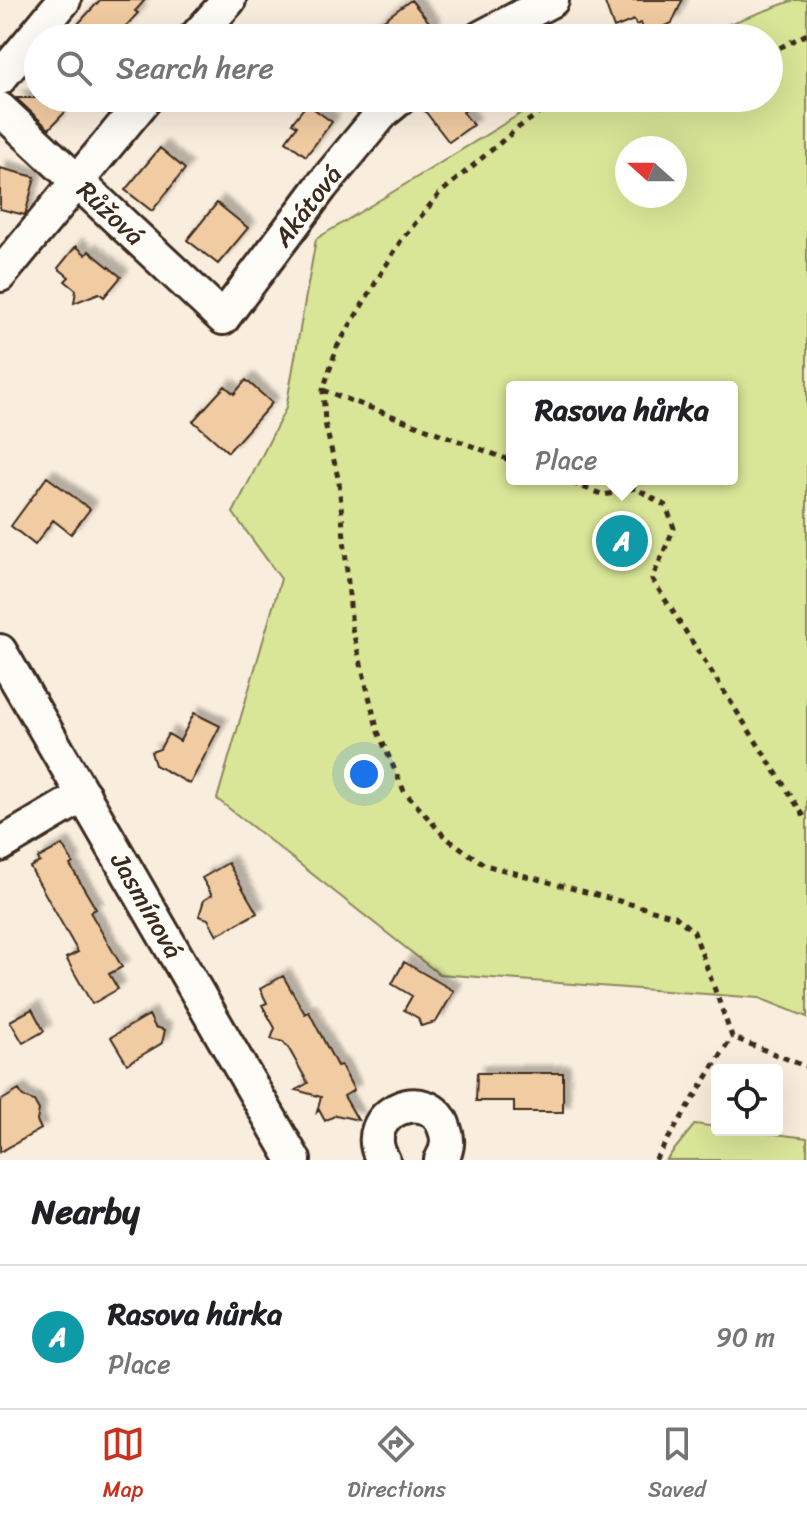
<!DOCTYPE html>
<html lang="en">
<head>
<meta charset="utf-8">
<style>
  :root { --surface:#fff; --page:#f6f6f6; --text:#202124; --muted:#757577; --line:#e0e0e0; --accent:#c8321e }
  body { margin:0; font-family:Sriracha,sans-serif; background:var(--page); color:var(--text) }
  .controls { position:absolute; right:24px; bottom:24px; display:grid; overflow:hidden; border-radius:8px; box-shadow:0 8px 32px #0002 }
  .controls button { width:72px; height:72px; display:grid; place-items:center; padding:0; border:0; border-bottom:2px solid var(--line); background:var(--surface); color:var(--text); font:40px sans-serif }
  .compass { position:absolute; left:615px; top:136px; width:72px; height:72px; border-radius:50%; background:var(--surface); box-shadow:0 8px 32px #0002; rotate:291deg }
  .you { position:absolute; left:364px; top:774px; width:28px; height:28px; margin:-20px; border:6px solid #fff; border-radius:50%; background:#1a73e8; box-shadow:0 0 0 12px #1a73e833 }
  .badge { display:grid; place-items:center; width:52px; height:52px; border-radius:50%; background:var(--accent); color:#fff; font-size:26px; font-weight:700 }
  .pin { position:absolute; translate:-50% -50%; border:4px solid #fff; box-shadow:0 2px 8px #0006 }
  .popup { position:absolute; left:506px; top:381px; width:232px; height:104px; box-sizing:border-box; display:grid; place-content:center; border-radius:8px; background:var(--surface); filter:drop-shadow(0 2px 6px #0005); font-size:26px; white-space:nowrap; color:var(--muted) }
  .popup b { font-size:30px; color:var(--text) }
  .popup::after { content:''; position:absolute; left:50%; top:100%; margin-left:-16px; border:16px solid transparent; border-top-color:var(--surface) }
  .list { margin:0; padding:0; list-style:none }
  h2 { display:flex; justify-content:space-between; align-items:center; height:104px; margin:0; padding:0 32px; font-size:34px }
  h2 small { font-size:26px; font-weight:400; color:var(--muted) }
  .list li { display:grid; grid-template-columns:52px 1fr auto; gap:24px; align-items:center; box-sizing:border-box; height:144px; padding:0 32px; border-top:2px solid var(--line) }
  .list b { display:block; font-size:30px; white-space:nowrap }
  .list p { margin:0; font-size:26px; white-space:nowrap; color:var(--muted) }
  .list em { font-size:26px; font-style:normal; color:var(--muted) }
  .icon { flex:none; width:44px; height:44px; fill:none; stroke:currentColor; stroke-width:2; stroke-linecap:round; stroke-linejoin:round }
  .map { position:relative; flex:none; width:807px; height:1160px; overflow:hidden }
  .search { position:absolute; background:var(--surface); box-shadow:0 8px 32px #0002; left:24px; right:24px; top:24px; height:88px; display:flex; align-items:center; gap:20px; box-sizing:border-box; padding:0 28px; border-radius:44px; color:var(--muted); font-size:30px }
  .sheet { height:248px; background:var(--surface) }
  nav { display:flex; justify-content:space-around; align-items:center; box-sizing:border-box; height:112px; border-top:2px solid var(--line); background:var(--surface); font-size:22px; color:var(--muted) }
  nav a { display:grid; justify-items:center; gap:4px }
  nav .on { color:var(--accent) }
  .map>svg:first-child { display:block }
  .green { fill:#d9e597; stroke:#8a885a; stroke-width:2; fill-rule:evenodd }
  .building { fill:#f1cba1; stroke:#3b2a1e; stroke-width:2; filter:url(#shadow) }
  .lines { fill:none; stroke-linecap:round; stroke-linejoin:round }
  .minor-casing { stroke:#3b2a1e; stroke-width:38 }
  .path { stroke:#3b2a1e; stroke-width:5; stroke-dasharray:6 6; stroke-linecap:butt }
  .minor { stroke:#fdfcf7; stroke-width:32 }
  .labels { text-anchor:middle; dominant-baseline:central; stroke-width:6; stroke-linejoin:round; paint-order:stroke }
  .street-label { font-size:26px; fill:#3b2a1e; stroke:#fdfcf7 }
</style>
</head>
<body>
<div class="map">
<svg width="807" height="1160" viewBox="0 0 807 1160">
  <defs>
    <filter id="shadow"><feDropShadow dx="7" dy="-7" stdDeviation="2" flood-color="#0004"/></filter>
  </defs>
  <rect width="100%" height="100%" fill="#f9eddd"/>
  <filter id="ink" filterUnits="userSpaceOnUse"><feTurbulence type="fractalNoise" baseFrequency=".0125" numOctaves="2"/><feDisplacementMap in="SourceGraphic" scale="16" xChannelSelector="R" yChannelSelector="G"/><feConvolveMatrix kernelMatrix="1 2 1 2 8 2 1 2 1" color-interpolation-filters="sRGB"/></filter>
  <g filter="url(#ink)">
    <!-- green -->
    <path class="green" d="M794,0H807V1017L759,998L439,974L217,799L281,579L233,513L286,408L316,239L546,98H769V38H691ZM627,148H675V196H627ZM512,387H732V479H512Z
      M695,1124L717,1127V1130H743L807,1138V1160H666Z"/>
    <!-- building -->
    <path class="building" d="M100,0H145L135,11L138,13L115,38H65Z
      M411,0L434,28L420,38H359Z
      M604,0H681L682,1L672,23L645,34L641,23L636,25L634,20L614,28Z
      M16,98H57L68,109L49,129Z
      M419,98H481L463,112L473,125L449,142L418,102Z
      M307,104L332,122L306,156L286,141L297,126L292,123Z
      M160,148L185,169L152,211L125,190Z
      M0,168L35,177L25,215L0,209Z
      M217,203L248,228L218,264L187,240Z
      M76,246L86,255L89,251L121,277L104,297L99,293L74,303L76,290L65,281L69,277L58,268Z
      M246,380L272,403L228,452L193,421L225,386L234,394Z
      M47,477L90,509L71,534L53,520L35,545L11,526Z
      M194,713L220,726L190,784L155,765L151,752L160,749L168,734L180,741Z
      M62,845L73,863L70,865L96,909L90,912L122,967L109,974L118,989L92,1004L66,958L78,952L30,867L40,862L38,858Z
      M228,863L257,913L217,935L208,919L199,916L204,900L212,895L202,878Z
      M404,962L454,991L436,1022L421,1026L418,1018L404,1010L412,996L392,984Z
      M283,976L305,1014L309,1012L337,1066L341,1065L354,1090L344,1096L358,1120L336,1115L325,1121L319,1110L317,1112L321,1097L296,1090L308,1083L289,1049L283,1042L271,1039L275,1028L262,1005L267,1003L260,989Z
      M32,1009L44,1031L23,1043L10,1021Z
      M149,1015L155,1027L165,1030L162,1043L127,1064L111,1037Z
      M477,1073H563V1112H514V1101H476Z
      M19,1090L23,1097L34,1101L39,1110L37,1121L41,1129L0,1152V1101Z"/>
    <g class="lines">
      <!-- minor casing -->
      <g class="minor-casing">
        <g id="minor">
          <path d="M195,38L229,0"/>
          <path d="M480,38L552,0"/>
          <path d="M0,78L64,0"/>
          <path id="s1" d="M0,109L223,318L321,187L383,112L400,98"/>
          <path d="M0,275L146,98"/>
          <path id="s2" d="M0,651L294,1160"/>
          <path d="M0,845L84,795"/>
          <path d="M383,1160C355,1113 431,1081 445,1130C449,1141 447,1151 441,1160"/>
        </g>
      </g>
      <!-- path -->
      <path class="path" d="M769,53L807,34
        M562,98L519,127L439,194L400,242L337,347L323,390L325,423L339,482L352,628L378,732L404,791L445,837L485,865L675,916L694,932L732,1037L807,1067
        M323,390L512,461
        M561,479L604,495L635,488L666,506L674,528L652,579L807,821
        M655,1160L732,1037"/>
      <!-- minor -->
      <use href="#minor" class="minor"/>
    </g>
  </g>
  <g class="labels">
    <!-- street labels -->
    <g class="street-label">
      <text stroke="none"><textPath href="#s1" startOffset="446">Akátová</textPath></text>
      <text stroke="none"><textPath href="#s1" startOffset="152">Růžová</textPath></text>
      <text stroke="none"><textPath href="#s2" startOffset="294">Jasmínová</textPath></text>
    </g>
  </g>
</svg>
<div class="controls">
<button><svg class="icon" aria-label="locate" viewBox="0 0 24 24"><circle cx="12" cy="12" r="6"/><path d="M12 2v4M12 18v4M2 12h4M18 12h4"/></svg></button>
</div>
<svg class="compass" viewBox="-18 -18 36 36"><path d="M0-13l5 13h-10z" fill="#e53935"/><path d="M0 13l5-13h-10z" fill="#757577"/></svg>
<div class="you"></div>
<div class="pin badge" style="left:622px;top:541px;background:#0f9aa8">A</div>
<div class="popup"><b>Rasova hůrka</b>Place</div>
<div class="search"><svg class="icon" aria-label="search" viewBox="0 0 24 24"><circle cx="10" cy="10" r="6"/><path d="M15 15l6 6"/></svg>Search here</div>
</div>
<section class="sheet">
<h2>Nearby<small></small></h2>
<ul class="list">
<li><span class="badge" style="background:#0f9aa8">A</span><div><b>Rasova hůrka</b><p>Place</p></div><em>90 m</em></li>
</ul>
</section>
<nav>
<a class="on"><svg class="icon" aria-label="map" viewBox="0 0 24 24"><path d="M3 6l6-2 6 2 6-2v14l-6 2-6-2-6 2zM9 4v14M15 6v14"/></svg>Map</a>
<a><svg class="icon" aria-label="directions" viewBox="0 0 24 24"><path d="M12 3l9 9-9 9-9-9zM9 14v-3h6M13 9l2 2-2 2"/></svg>Directions</a>
<a><svg class="icon" aria-label="saved" viewBox="0 0 24 24"><path d="M7 4h10v16l-5-4-5 4z"/></svg>Saved</a>
</nav>
</body>
</html>
